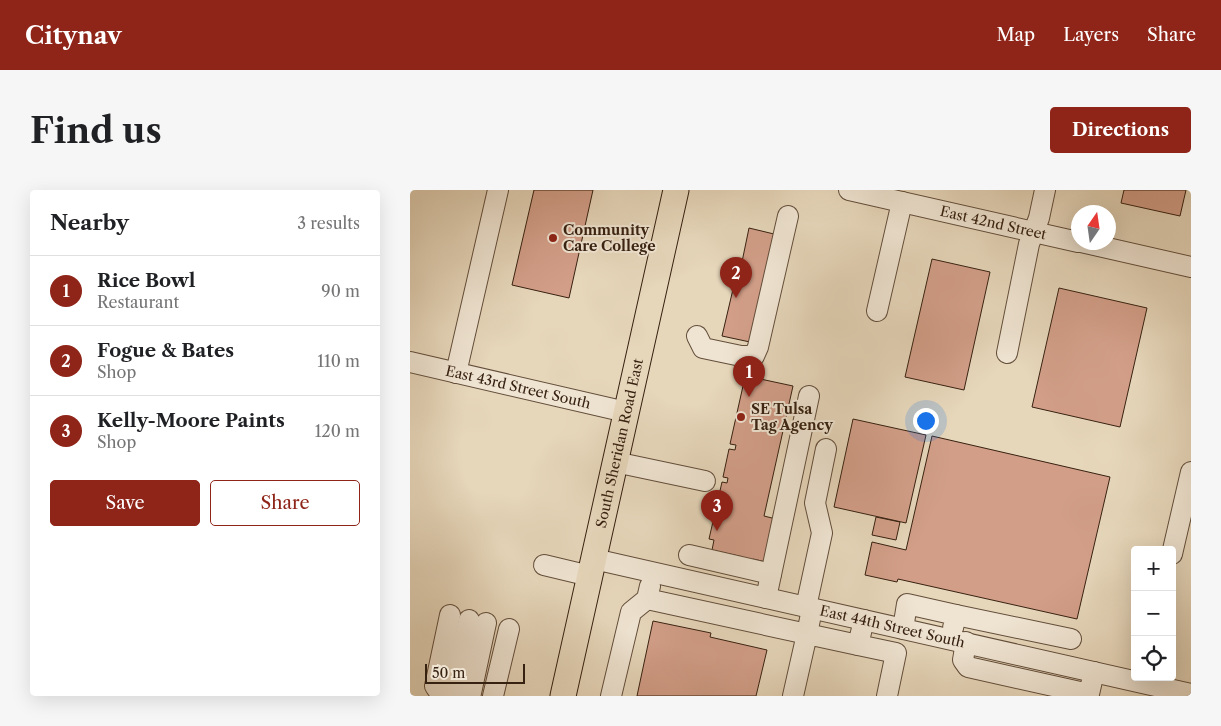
<!DOCTYPE html>
<html lang="en">
<head>
<meta charset="utf-8">
<style>
  :root { --surface:#fff; --page:#f6f6f6; --text:#202124; --muted:#757577; --line:#e0e0e0; --accent:#8f2418 }
  body { margin:0; font-family:"Libre Caslon Text",serif; background:var(--page); color:var(--text) }
  .controls { position:absolute; right:15px; bottom:15px; display:grid; overflow:hidden; border-radius:5px; box-shadow:0 5px 20px #0002 }
  .controls button { width:45px; height:45px; display:grid; place-items:center; padding:0; border:0; border-bottom:1px solid var(--line); background:var(--surface); color:var(--text); font:25px sans-serif }
  .compass { position:absolute; left:661px; top:15px; width:45px; height:45px; border-radius:50%; background:var(--surface); box-shadow:0 5px 20px #0002; rotate:13deg }
  .scale { position:absolute; left:15px; bottom:12px; width:100px; box-sizing:border-box; padding-left:5px; border:2px solid #372111; border-top:0; font-size:14px; line-height:18px; white-space:nowrap; color:#372111; -webkit-text-stroke:4px #efe4d2; paint-order:stroke }
  .you { position:absolute; left:515px; top:230px; width:18px; height:18px; margin:-12px; border:4px solid #fff; border-radius:50%; background:#1a73e8; box-shadow:0 0 0 8px #1a73e833 }
  .badge { display:grid; place-items:center; width:32px; height:32px; border-radius:50%; background:var(--accent); color:#fff; font-size:16px; font-weight:700 }
  .pin { position:absolute; translate:-50% -41px; filter:drop-shadow(0 1px 2px #0008) }
  .pin::after { content:''; position:absolute; top:26px; width:18px; height:15px; background:inherit; clip-path:polygon(0 0,100% 0,50% 100%) }
  .list { margin:0; padding:0; list-style:none }
  h2 { display:flex; justify-content:space-between; align-items:center; height:65px; margin:0; padding:0 20px; font-size:21px }
  h2 small { font-size:16px; font-weight:400; color:var(--muted) }
  .list li { display:grid; grid-template-columns:32px 1fr auto; gap:15px; align-items:center; box-sizing:border-box; height:70px; padding:0 20px; border-top:1px solid var(--line) }
  .list b { display:block; font-size:19px; white-space:nowrap }
  .list p { margin:0; font-size:16px; white-space:nowrap; color:var(--muted) }
  .list em { font-size:16px; font-style:normal; color:var(--muted) }
  .actions { display:flex; gap:10px; padding:15px 20px }
  .actions a { flex:1; padding:11px 0; border:1px solid var(--accent); border-radius:5px; text-align:center; font-size:18px; color:var(--accent) }
  .actions .main { background:var(--accent); color:#fff }
  .icon { flex:none; width:28px; height:28px; fill:none; stroke:currentColor; stroke-width:2; stroke-linecap:round; stroke-linejoin:round }
  .map { position:relative; flex:none; width:781px; height:506px; overflow:hidden; border-radius:5px }
  header { display:flex; align-items:center; gap:30px; box-sizing:border-box; height:70px; padding:0 25px; background:var(--accent); color:#fff }
  header strong { font-size:24px }
  nav { display:flex; gap:28px; margin-inline-start:auto; font-size:18px }
  .intro { display:flex; align-items:center; justify-content:space-between; box-sizing:border-box; height:120px; padding:0 30px }
  h1 { margin:0; font-size:35px }
  .button { padding:12px 22px; border-radius:5px; background:var(--accent); color:#fff; font-size:18px; font-weight:700 }
  main { display:flex; gap:30px; padding:0 30px }
  aside { flex:1; background:var(--surface); border-radius:5px; box-shadow:0 5px 20px #0002 }
  .map>svg:first-child { display:block }
  .building { fill:#d29e88; stroke:#372111 }
  .lines { fill:none; stroke-linecap:round; stroke-linejoin:round }
  .minor-casing { stroke:#634e3b; stroke-width:22 }
  .major-casing { stroke:#372111; stroke-width:27 }
  .minor { stroke:#efe4d2; stroke-width:20 }
  .major { stroke:#e6d6ba; stroke-width:25 }
  .poi-dot { fill:#8f2418; stroke:#efe4d2; stroke-width:2 }
  .labels { text-anchor:middle; dominant-baseline:central; stroke-width:4; stroke-linejoin:round; paint-order:stroke }
  .street-label { font-size:14px; fill:#372111; stroke:#efe4d2 }
  .poi-label { font-size:14px; font-weight:bold; fill:#372111; stroke:#efe4d2; text-anchor:start }
</style>
</head>
<body>
<header>
<strong>Citynav</strong>
<nav><a>Map</a><a>Layers</a><a>Share</a></nav>
</header>
<div class="intro"><h1>Find us</h1><a class="button">Directions</a></div>
<main>
<aside>
<h2>Nearby<small>3 results</small></h2>
<ul class="list">
<li><span class="badge">1</span><div><b>Rice Bowl</b><p>Restaurant</p></div><em>90 m</em></li>
<li><span class="badge">2</span><div><b>Fogue &amp; Bates</b><p>Shop</p></div><em>110 m</em></li>
<li><span class="badge">3</span><div><b>Kelly-Moore Paints</b><p>Shop</p></div><em>120 m</em></li>
</ul>
<div class="actions"><a class="main">Save</a><a>Share</a></div>
</aside>
<div class="map">
<svg width="781" height="506" viewBox="0 0 781 506">
  <rect width="100%" height="100%" fill="#e6d6ba"/>
  <filter id="stains"><feTurbulence type="fractalNoise" baseFrequency=".004" numOctaves="4"/><feColorMatrix values="0 0 0 0 .2 0 0 0 0 .09 0 0 0 0 .02 0 0 0 .5 -.17"/></filter>
  <radialGradient id="worn" r=".72"><stop offset=".6" stop-color="#630" stop-opacity="0"/><stop offset="1" stop-color="#630" stop-opacity=".3"/></radialGradient>
  <!-- building -->
  <path class="building" d="M124,0H183L159,108L102,95Z
    M714,0H776L770,26L711,13Z
    M339,38L364,44L340,152L312,146L324,95L327,96Z
    M522,69L580,82L554,200L495,187Z
    M649,98L737,118L710,237L622,217Z
    M341,187L383,196L354,326L366,329L356,372L343,369L341,374L332,372L333,367L302,360L304,350L299,349L312,292L317,293L318,288L313,287L319,259L325,260L326,255L320,254L333,196L339,197Z
    M443,229L516,245L496,333L424,317Z
    M522,246L700,287L667,429L488,389L487,392L455,385L462,352L496,360Z
    M466,327L490,332L486,350L462,345Z
    M243,431L301,443L300,447L357,460L346,506H227Z"/>
  <g class="lines">
    <!-- minor casing -->
    <g class="minor-casing">
      <g id="minor">
        <path id="s1" d="M439,0L668,52"/>
        <path d="M671,52L781,77"/>
        <path d="M467,121L492,12"/>
        <path d="M287,146L293,158L331,166H344L348,157L378,26"/>
        <path d="M597,163L619,54L629,28L635,0"/>
        <path id="s2" d="M0,172L216,222"/>
        <path d="M46,183L88,0"/>
        <path d="M205,272L295,291"/>
        <path d="M762,364L781,282"/>
        <path d="M279,365L361,384"/>
        <path id="s3" d="M184,369L781,504"/>
        <path d="M134,375L180,386"/>
        <path d="M356,408L399,206"/>
        <path d="M237,409L397,444L402,419"/>
        <path d="M396,417L412,343L405,313L416,259"/>
        <path d="M546,425L661,449"/>
        <path d="M493,439L497,414L546,425L543,438"/>
        <path d="M556,452L553,470L558,477L679,504L684,482"/>
        <path d="M448,455L486,463L477,506"/>
        <path d="M32,506L25,496L40,425"/>
        <path d="M40,506L43,500L59,430"/>
        <path d="M53,506L61,503L76,433"/>
        <path d="M83,506L99,439"/>
        <path d="M201,506L221,422L237,409L240,396"/>
        <path d="M383,506L397,444L448,455L454,430"/>
      </g>
    </g>
    <!-- major casing -->
    <g class="major-casing">
      <g id="major">
        <path id="s4" d="M153,506L266,0"/>
      </g>
    </g>
    <!-- minor -->
    <use href="#minor" class="minor"/>
    <!-- major -->
    <use href="#major" class="major"/>
  </g>
  <!-- markers -->
  <g class="poi-dot">
    <circle cx="143" cy="48" r="5"/>
    <circle cx="331" cy="227" r="5"/>
  </g>
  <g class="labels">
    <!-- street labels -->
    <g class="street-label">
      <text stroke="none"><textPath href="#s1" startOffset="148">East 42nd Street</textPath></text>
      <text stroke="none"><textPath href="#s2" startOffset="111">East 43rd Street South</textPath></text>
      <text stroke="none"><textPath href="#s4" startOffset="259">South Sheridan Road East</textPath></text>
      <text stroke="none"><textPath href="#s3" startOffset="306">East 44th Street South</textPath></text>
    </g>
    <!-- poi labels -->
    <g class="poi-label">
      <text x="153" y="40">Community<tspan x="153" dy="16">Care College</tspan></text>
      <text x="341" y="219">SE Tulsa<tspan x="341" dy="16">Tag Agency</tspan></text>
    </g>
  </g>
  <rect width="100%" height="100%" filter="url(#stains)"/>
  <rect width="100%" height="100%" fill="url(#worn)"/>
</svg>
<div class="controls">
<button>+</button>
<button>−</button>
<button><svg class="icon" aria-label="locate" viewBox="0 0 24 24"><circle cx="12" cy="12" r="6"/><path d="M12 2v4M12 18v4M2 12h4M18 12h4"/></svg></button>
</div>
<svg class="compass" viewBox="-18 -18 36 36"><path d="M0-13l5 13h-10z" fill="#e53935"/><path d="M0 13l5-13h-10z" fill="#757577"/></svg>
<div class="scale">50 m</div>
<div class="you"></div>
<div class="pin badge" style="left:339px;top:207px">1</div>
<div class="pin badge" style="left:326px;top:108px">2</div>
<div class="pin badge" style="left:307px;top:341px">3</div>
</div>
</main>
</body>
</html>
